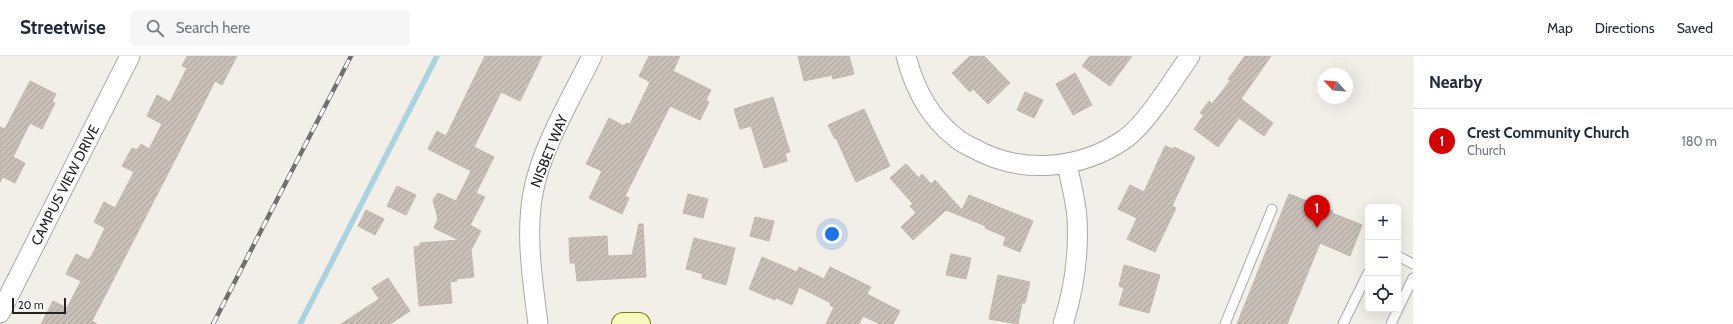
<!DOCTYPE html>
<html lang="en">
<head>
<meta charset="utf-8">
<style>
  :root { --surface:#fff; --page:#f6f6f7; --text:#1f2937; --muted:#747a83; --line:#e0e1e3; --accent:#d40000 }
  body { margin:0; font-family:Cabin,sans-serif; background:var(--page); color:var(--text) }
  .controls { position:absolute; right:12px; bottom:12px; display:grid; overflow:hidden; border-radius:6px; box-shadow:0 4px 16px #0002 }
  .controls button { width:36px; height:36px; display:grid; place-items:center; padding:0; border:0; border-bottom:1px solid var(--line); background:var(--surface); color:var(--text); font:20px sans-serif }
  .compass { position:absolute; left:1317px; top:12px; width:36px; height:36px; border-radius:50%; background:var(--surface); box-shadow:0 4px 16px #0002; rotate:296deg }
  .scale { position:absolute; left:12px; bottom:10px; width:54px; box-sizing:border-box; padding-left:4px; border:2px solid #222; border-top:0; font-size:11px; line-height:14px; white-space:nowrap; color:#222; -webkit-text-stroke:3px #fff; paint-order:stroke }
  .you { position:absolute; left:832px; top:178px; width:14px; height:14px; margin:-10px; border:3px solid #fff; border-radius:50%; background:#1a73e8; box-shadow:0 0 0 6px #1a73e833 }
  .badge { display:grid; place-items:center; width:26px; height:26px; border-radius:50%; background:var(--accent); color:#fff; font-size:13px; font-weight:700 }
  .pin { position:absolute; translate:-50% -33px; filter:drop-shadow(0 1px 2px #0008) }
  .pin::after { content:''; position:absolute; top:21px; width:14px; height:12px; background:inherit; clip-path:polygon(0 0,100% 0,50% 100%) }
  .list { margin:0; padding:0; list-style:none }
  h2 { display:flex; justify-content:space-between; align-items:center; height:52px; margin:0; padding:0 16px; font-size:17px }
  h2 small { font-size:13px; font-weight:400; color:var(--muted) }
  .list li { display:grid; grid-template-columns:26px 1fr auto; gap:12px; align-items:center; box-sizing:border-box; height:64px; padding:0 16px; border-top:1px solid var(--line) }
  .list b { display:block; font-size:15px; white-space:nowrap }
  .list p { margin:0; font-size:13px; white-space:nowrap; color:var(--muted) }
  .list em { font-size:13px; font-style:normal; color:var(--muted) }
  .icon { flex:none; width:22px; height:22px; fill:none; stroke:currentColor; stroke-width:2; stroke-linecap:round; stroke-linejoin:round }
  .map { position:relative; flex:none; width:1413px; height:268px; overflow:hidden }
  header { display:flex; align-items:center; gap:24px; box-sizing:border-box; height:56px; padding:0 20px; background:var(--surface); border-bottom:1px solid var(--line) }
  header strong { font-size:19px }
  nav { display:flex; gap:22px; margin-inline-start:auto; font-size:14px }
  .search { width:280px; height:36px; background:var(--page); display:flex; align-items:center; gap:10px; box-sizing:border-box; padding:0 14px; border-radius:6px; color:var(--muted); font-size:15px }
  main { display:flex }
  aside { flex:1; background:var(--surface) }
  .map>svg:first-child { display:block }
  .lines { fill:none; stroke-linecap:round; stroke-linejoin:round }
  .stream { stroke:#aad3df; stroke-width:5.5 }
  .building { fill:url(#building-hatch); stroke:#c4b6ab }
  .service-casing { stroke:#a9a9a9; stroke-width:11 }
  .minor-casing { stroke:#a9a9a9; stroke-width:21 }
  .secondary-casing { stroke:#707d05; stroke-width:24 }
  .service { stroke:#fff; stroke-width:9 }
  .minor { stroke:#fff; stroke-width:19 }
  .secondary { stroke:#f7fabf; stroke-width:22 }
  .rail-casing { stroke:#707070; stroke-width:4.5 }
  .rail { stroke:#fff; stroke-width:3; stroke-dasharray:9; stroke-linecap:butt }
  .labels { text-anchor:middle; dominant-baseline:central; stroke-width:3; stroke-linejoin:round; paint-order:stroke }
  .street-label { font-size:14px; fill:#222; stroke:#fff }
</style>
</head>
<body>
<header>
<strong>Streetwise</strong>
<div class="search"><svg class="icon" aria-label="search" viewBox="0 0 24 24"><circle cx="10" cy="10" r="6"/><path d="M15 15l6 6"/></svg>Search here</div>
<nav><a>Map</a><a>Directions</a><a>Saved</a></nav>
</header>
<main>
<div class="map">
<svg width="1413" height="268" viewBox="0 0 1413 268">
  <defs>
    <pattern id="building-hatch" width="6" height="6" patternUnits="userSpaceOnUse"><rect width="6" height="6" fill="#c7bfb8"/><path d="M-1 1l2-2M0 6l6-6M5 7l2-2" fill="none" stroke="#aba49e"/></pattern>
  </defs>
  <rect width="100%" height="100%" fill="#f2efe9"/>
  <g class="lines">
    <!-- stream -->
    <path class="stream" d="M300,268L437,0"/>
  </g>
  <!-- building -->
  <path class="building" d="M187,0H237L222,29L215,25L180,94L92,265L97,268H41L53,245L67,252L81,225L66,218L76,198L88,204L92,199L105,172L94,166L104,146L115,152L134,116L122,110L132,92L137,94L141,88L149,93L162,68L147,60L157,39L170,46L187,12L182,10Z
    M485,0H542L520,45L501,36L474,91L494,101L476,137L485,141L470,169L481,175L471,194L474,221L456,223L457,225L450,226L452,247L419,250L414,191L420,190V187L459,184L434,172L438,163L433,144L438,137L456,145L471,115L428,93L437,75L446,80Z
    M649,0H680L673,15L711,34L706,44L709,46L700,64L670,50L625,140L629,142L622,158L589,142L602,115L586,108L609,62L624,70L626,67L630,68L650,26L639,20Z
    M798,0H849L854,18L833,23L832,19L804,25Z
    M970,0H984L1010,27L988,48L973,33L970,36L952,17Z
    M1090,0H1132L1110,30L1082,10Z
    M1245,0H1271L1241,43L1273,67L1264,80L1239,62L1218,91L1194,73L1204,59L1200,57L1209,45L1212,48L1230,25L1228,23Z
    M1075,17L1092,49L1073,59L1056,28Z
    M30,25L56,38L52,46L55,47L42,73L30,67L13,101L25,107L15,127L3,121L0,126V71L5,73Z
    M1025,36L1043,44L1034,62L1017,54Z
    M773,41L790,96L785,97L787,105L764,112L751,70L740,73L734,53Z
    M864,53L890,110L856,126L836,82L835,83L828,69Z
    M1165,90L1173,93L1174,91L1195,101L1172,150L1176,152L1155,196L1127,183L1137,162L1118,153L1130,129L1144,136Z
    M906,108L919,122L922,118L931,128L935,124L962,154L969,139L1033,165L1020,196L1003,189L1006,181L985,172L986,170L946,154L913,184L901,171L916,157L910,150L913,148L890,122Z
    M397,130L416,139L406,159L387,150Z
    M688,138L708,143L703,162L683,157Z
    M1289,138L1333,155L1332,157L1362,169L1350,200L1320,187L1287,268H1237Z
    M366,154L384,163L375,179L358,170Z
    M755,161L774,165L769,185L750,180Z
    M639,168H643L646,221L577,225L575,207H570L569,182L607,180L608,200L632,199Z
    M694,182L735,192L726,229L702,222L703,218L686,213Z
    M951,198L971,202L966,223L946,219Z
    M762,201L797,216L799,211L824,223L830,211L871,231L867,238L900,255L893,268H880L863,260L859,268H826L834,251L830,249L831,247L799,231L792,249L776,242L775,244L749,233Z
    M1124,209L1160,219L1149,257L1119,249L1124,232L1119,230Z
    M998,219L1030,226L1025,247H1022L1018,268L989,263Z
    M388,222L410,255L390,268H341L379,243L372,232Z"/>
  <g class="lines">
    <!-- service casing -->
    <g class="service-casing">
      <path id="service" d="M1398,200L1413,208
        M1398,253L1413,222
        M1225,268L1272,153
        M1343,268L1368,217
        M1391,268L1398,253"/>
    </g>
    <!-- minor casing -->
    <g class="minor-casing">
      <path id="minor" d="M906,0C914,31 929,61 955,81C960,86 967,89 973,92C1021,119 1080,114 1125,83C1147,67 1173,24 1190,0
        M0,257L130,0
        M538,268C533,226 525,180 533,137C541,92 572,41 592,0
        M1063,268C1074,234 1079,198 1077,162C1076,144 1070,125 1067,107"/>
    </g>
    <!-- secondary casing -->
    <g class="secondary-casing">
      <path id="secondary" d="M623,268H639"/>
    </g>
    <!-- service -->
    <use href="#service" class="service"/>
    <!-- minor -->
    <use href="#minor" class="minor"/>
    <!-- secondary -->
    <use href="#secondary" class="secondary"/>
    <!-- rail casing -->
    <g class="rail-casing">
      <path id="rail" d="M213,268L351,0"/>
    </g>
    <!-- rail -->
    <use href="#rail" class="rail"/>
  </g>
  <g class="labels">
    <!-- street labels -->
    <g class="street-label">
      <text transform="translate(549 95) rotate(-68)">NISBET WAY</text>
      <text transform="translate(65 129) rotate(-63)">CAMPUS VIEW DRIVE</text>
    </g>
  </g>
</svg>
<div class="controls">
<button>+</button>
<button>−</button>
<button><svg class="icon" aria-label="locate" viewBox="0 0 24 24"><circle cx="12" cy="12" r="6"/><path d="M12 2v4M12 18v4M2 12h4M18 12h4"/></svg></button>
</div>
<svg class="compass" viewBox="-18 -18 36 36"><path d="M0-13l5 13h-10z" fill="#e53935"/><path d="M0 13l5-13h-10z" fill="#747a83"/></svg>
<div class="scale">20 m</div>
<div class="you"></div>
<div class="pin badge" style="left:1317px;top:172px">1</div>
</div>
<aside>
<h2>Nearby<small></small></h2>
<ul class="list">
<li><span class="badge">1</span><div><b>Crest Community Church</b><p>Church</p></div><em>180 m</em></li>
</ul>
</aside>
</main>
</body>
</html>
